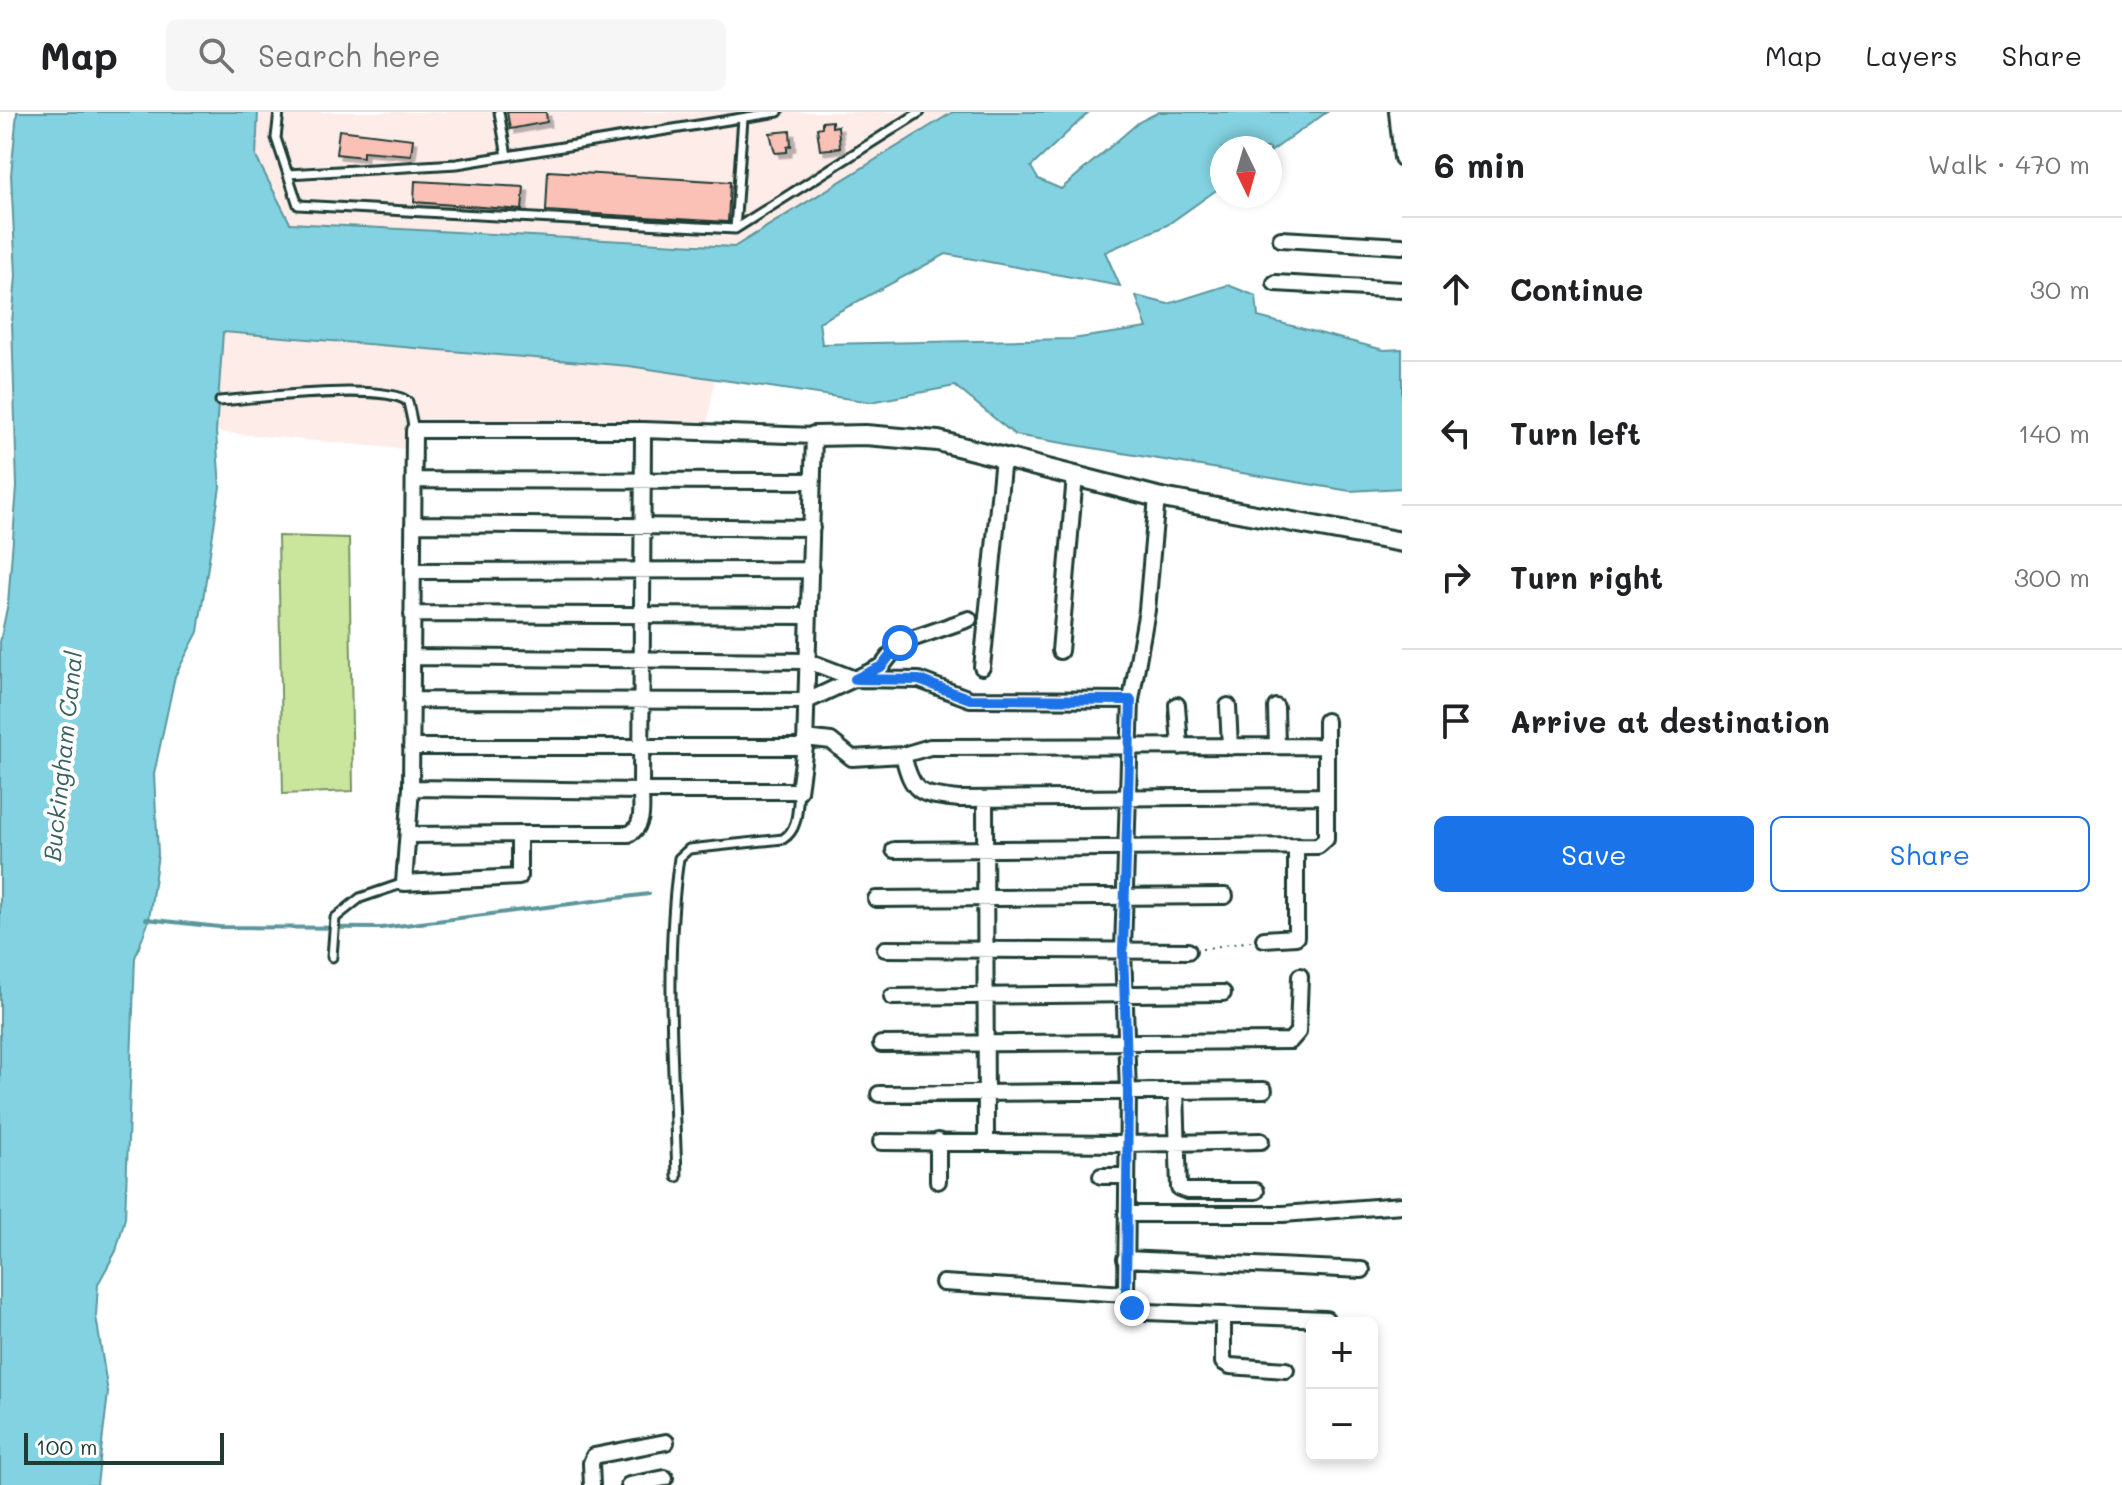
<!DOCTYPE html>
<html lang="en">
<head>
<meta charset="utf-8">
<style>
  :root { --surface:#fff; --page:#f6f6f6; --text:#202124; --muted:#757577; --line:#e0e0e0; --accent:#1a73e8 }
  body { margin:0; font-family:Mali,sans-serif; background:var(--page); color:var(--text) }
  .controls { position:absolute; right:24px; bottom:24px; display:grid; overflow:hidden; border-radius:12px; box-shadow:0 4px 12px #0003 }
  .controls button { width:72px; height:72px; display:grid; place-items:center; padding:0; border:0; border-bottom:2px solid var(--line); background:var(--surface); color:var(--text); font:40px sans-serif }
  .compass { position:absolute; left:1210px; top:24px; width:72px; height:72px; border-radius:50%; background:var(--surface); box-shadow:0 4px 12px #0003; rotate:175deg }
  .scale { position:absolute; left:24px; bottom:20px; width:200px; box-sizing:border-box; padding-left:8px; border:4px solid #1f3d34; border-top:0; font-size:22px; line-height:28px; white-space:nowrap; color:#1f3d34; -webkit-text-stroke:6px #fff; paint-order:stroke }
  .stop { position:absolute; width:24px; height:24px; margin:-18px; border:6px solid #1a73e8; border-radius:50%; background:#fff }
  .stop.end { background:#1a73e8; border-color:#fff; box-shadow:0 2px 8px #0008 }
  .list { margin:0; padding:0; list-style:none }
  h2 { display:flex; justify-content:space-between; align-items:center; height:104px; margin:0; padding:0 32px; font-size:34px }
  h2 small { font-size:26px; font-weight:400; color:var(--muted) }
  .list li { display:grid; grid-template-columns:52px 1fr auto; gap:24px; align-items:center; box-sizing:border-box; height:144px; padding:0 32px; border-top:2px solid var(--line) }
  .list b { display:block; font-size:30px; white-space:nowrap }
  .list em { font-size:26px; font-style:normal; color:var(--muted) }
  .actions { display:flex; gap:16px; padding:24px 32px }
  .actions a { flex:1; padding:18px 0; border:2px solid var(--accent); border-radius:12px; text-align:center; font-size:28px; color:var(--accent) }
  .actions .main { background:var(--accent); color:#fff }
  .icon { flex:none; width:44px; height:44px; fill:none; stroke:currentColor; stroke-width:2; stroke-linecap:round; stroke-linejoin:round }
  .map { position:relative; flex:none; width:1402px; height:1373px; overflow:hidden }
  header { display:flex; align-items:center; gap:48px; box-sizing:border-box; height:112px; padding:0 40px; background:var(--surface); border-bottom:2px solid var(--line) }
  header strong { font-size:38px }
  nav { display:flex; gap:44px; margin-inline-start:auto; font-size:28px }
  .search { width:560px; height:72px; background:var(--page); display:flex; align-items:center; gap:20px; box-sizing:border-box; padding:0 28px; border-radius:12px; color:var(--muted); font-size:30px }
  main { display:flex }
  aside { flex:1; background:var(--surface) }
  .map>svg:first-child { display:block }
  .built { fill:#feece9 }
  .green { fill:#cae69d; stroke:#749268; stroke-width:2 }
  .water { fill:#83d2e1; stroke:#5b969c; stroke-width:2 }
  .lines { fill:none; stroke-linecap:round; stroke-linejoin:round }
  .stream { stroke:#5b969c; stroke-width:4 }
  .building { fill:#fcc1b6; stroke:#1f3d34; stroke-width:2; filter:url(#shadow) }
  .lane-casing { stroke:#1f3d34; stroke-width:13 }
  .street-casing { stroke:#1f3d34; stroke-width:20 }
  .secondary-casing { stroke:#1f3d34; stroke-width:24 }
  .path { stroke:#1f3d34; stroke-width:2; stroke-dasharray:2 6; stroke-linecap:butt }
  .lane { stroke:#fff; stroke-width:7 }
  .street { stroke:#fff; stroke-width:14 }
  .secondary { stroke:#fff; stroke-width:18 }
  .route { stroke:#1a73e8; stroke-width:10 }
  .labels { text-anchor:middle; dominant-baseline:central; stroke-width:8; stroke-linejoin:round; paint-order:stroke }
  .water-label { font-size:24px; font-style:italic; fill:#38625f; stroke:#fff }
</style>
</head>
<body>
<header>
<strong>Map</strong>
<div class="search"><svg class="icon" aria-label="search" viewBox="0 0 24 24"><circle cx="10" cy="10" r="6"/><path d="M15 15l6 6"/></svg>Search here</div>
<nav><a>Map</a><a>Layers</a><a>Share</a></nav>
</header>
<main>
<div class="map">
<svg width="1402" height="1373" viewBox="0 0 1402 1373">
  <defs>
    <filter id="shadow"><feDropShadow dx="4.5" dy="4.5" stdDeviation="0" flood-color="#0004"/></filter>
  </defs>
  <rect width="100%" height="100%" fill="#fff"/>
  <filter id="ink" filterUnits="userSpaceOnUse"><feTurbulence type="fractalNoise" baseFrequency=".0125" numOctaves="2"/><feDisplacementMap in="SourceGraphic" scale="16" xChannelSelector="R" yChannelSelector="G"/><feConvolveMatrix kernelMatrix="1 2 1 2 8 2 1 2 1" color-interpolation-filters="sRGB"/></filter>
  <g filter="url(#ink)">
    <!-- built -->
    <path class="built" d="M258,0H953L734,135L290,111L256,45Z
      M223,220L629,254L715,267L707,313L407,307L404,337L216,320Z"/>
    <!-- green -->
    <path class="green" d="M278,424L349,426L353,679L283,682Z"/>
    <!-- water -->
    <path class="water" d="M17,0H258L256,45L290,111L734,135L953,0H1089L1031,55L1038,67L1061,77L1139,10L1159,0H1327L1270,40V36H1222V74L1167,113L1105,140L1120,174L946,142L819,210L822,232L1072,227L1147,216L1136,184L1168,192L1228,173L1256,184L1258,205L1384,238L1402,237V376L1350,379L1015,323L955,274L871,290L629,254L223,220L216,320L220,375L198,520L175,564L154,662L158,742L149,808L135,846L125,1106L116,1139L98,1172L96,1204L108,1281L97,1373H0V530L8,491L17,375L12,210L16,164L11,63Z"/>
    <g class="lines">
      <!-- stream -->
      <path class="stream" d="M146,807L219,815L381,816L649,782"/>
    </g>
    <!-- building -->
    <path class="building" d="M507,0H546L547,10L510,17Z
      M832,9V15L838,14L840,36L820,38L817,16L822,15V10Z
      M339,18L413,27L411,43L363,39V45L336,42Z
      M790,19L791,34L787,35V40L775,41L770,21Z
      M548,59L730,70L728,110L546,99Z
      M415,69L524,75L522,98L414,90Z"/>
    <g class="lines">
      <!-- lane casing -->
      <g class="lane-casing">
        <path id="lane" d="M279,0L276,26L298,93L735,117L920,0
          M499,0L507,44
          M288,62L457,52L778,0
          M735,117L743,6
          M220,289C253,286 387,270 408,290L414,318
          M332,845L335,806L360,786L404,771
          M677,1065C674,960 664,850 679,746L689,737L783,727C799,717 797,697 799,679"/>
      </g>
      <!-- street casing -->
      <g class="street-casing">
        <path id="street" d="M1397,0L1402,46
          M1281,127L1402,134
          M1275,171L1402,178
          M414,318H643L814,324L805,635L799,679H641C641,695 645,714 629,722H519V765L404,771L411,676Z
          M414,368L813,369
          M1157,385L1147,498L1131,588L1123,838L1128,980L1126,1182L1132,1196L1147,1200L1326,1207
          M413,412L812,416
          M413,459L811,458
          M412,502L809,504
          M1060,539L1075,364
          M412,545L808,549L855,567L919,568L970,587L1131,588
          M982,555L1003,346
          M411,588L807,589L882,554L900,531L969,507
          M1177,593L1180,635
          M1228,594L1230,635
          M1276,595L1277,634
          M805,626L831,629L852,646L903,643L930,635L1326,634
          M411,635H805
          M903,643C913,683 919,682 958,687L1326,684
          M411,676L641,679L643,318
          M985,687L986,1028
          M408,723L519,722
          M894,738L1318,734L1326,727V609
          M876,787L1225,784
          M1264,827L1296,825V734
          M885,837L1188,839
          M892,885L1223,881
          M881,932L1290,929L1298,920L1300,864
          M1176,979L1179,1076L1187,1079H1256
          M879,982L1264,978
          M938,1029V1069
          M881,1030L1127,1032L1261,1029
          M1101,1064H1125
          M1126,1102H1283L1402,1093
          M1125,1147L1362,1158
          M943,1171L1126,1182
          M1223,1203V1250L1230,1254L1286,1258
          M592,1373L591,1351L594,1344L666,1330
          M629,1373L665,1366"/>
      </g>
      <!-- secondary casing -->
      <g class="secondary-casing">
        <path id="secondary" d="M814,324L865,323L938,329L1157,385L1402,430"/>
      </g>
      <!-- path -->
      <path class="path" d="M1202,837L1251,829"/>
      <!-- lane -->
      <use href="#lane" class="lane"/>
      <!-- street -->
      <use href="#street" class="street"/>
      <!-- secondary -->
      <use href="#secondary" class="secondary"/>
    </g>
  </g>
  <g class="lines" filter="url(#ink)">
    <!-- route -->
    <path class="route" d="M900,531L882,554L855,567L919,568L970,587L1131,588L1123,838L1128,980L1126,1182L1132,1196"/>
  </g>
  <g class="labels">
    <!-- water labels -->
    <g class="water-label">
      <text transform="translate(62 644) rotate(-84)">Buckingham Canal</text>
    </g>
  </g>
</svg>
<div class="controls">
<button>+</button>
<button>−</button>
</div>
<svg class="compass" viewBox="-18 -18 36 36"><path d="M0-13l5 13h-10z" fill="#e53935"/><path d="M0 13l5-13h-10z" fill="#757577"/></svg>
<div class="scale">100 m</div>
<div class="stop" style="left:900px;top:531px"></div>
<div class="stop end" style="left:1132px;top:1196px"></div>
</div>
<aside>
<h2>6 min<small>Walk · 470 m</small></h2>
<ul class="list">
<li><svg class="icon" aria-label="ahead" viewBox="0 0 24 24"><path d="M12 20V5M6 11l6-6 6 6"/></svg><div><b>Continue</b></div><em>30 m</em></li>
<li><svg class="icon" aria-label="left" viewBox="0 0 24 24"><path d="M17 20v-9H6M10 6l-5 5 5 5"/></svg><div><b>Turn left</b></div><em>140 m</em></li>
<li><svg class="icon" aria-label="right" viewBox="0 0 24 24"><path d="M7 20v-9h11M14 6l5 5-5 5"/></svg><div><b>Turn right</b></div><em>300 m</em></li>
<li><svg class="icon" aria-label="arrive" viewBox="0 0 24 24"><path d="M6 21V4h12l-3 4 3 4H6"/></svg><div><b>Arrive at destination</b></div></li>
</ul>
<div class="actions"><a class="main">Save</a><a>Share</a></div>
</aside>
</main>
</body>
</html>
